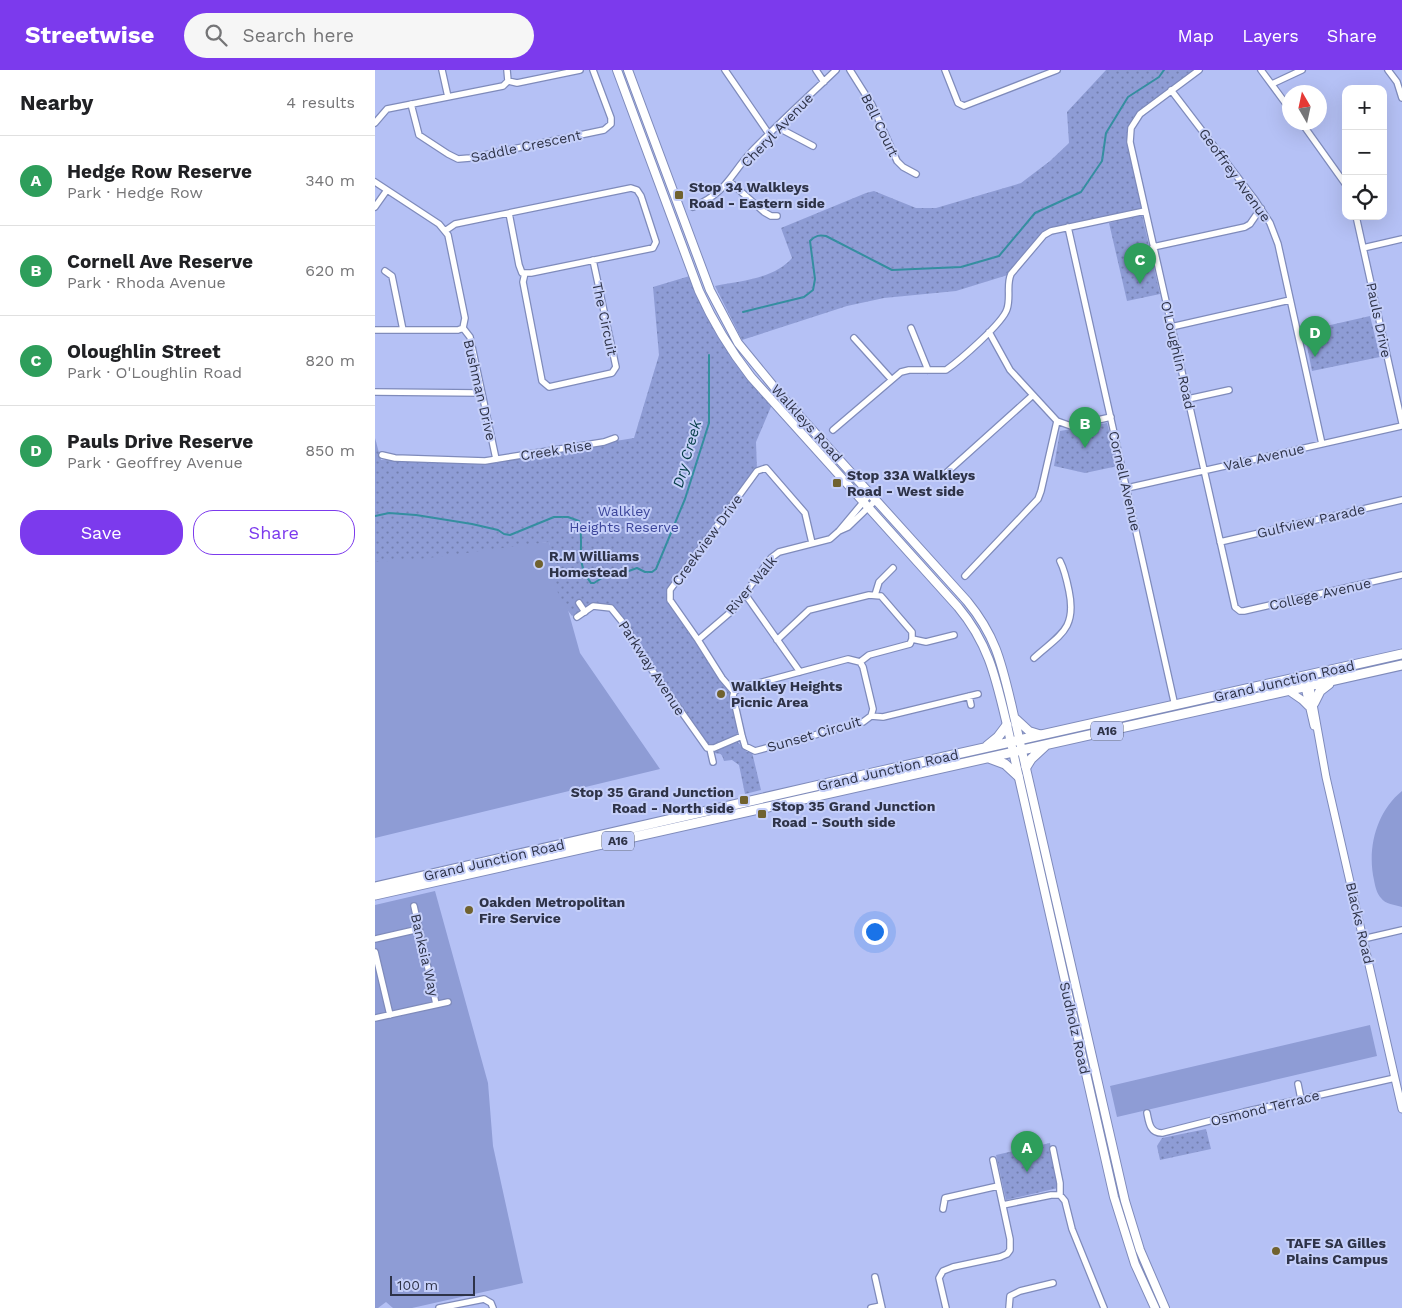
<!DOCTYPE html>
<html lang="en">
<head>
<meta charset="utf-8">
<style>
  :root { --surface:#fff; --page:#f6f6f6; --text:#202124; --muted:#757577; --line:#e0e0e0; --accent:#7c3aed }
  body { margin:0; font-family:"Work Sans",sans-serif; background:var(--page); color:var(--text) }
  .controls { position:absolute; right:15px; top:15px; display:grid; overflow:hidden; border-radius:10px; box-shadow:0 5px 20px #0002 }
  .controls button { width:45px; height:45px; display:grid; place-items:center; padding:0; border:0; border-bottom:1px solid var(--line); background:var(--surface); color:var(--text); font:25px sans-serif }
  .compass { position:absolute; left:907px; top:15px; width:45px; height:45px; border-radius:50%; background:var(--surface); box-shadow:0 5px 20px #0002; rotate:351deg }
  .scale { position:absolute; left:15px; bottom:12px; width:85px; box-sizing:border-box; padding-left:5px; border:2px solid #2e3348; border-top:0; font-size:14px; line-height:18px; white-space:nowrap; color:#2e3348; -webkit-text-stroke:4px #c5cff9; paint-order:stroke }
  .you { position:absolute; left:499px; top:861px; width:18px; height:18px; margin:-12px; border:4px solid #fff; border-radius:50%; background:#1a73e8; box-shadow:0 0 0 8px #1a73e833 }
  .badge { display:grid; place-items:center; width:32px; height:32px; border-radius:50%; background:var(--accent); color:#fff; font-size:16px; font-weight:700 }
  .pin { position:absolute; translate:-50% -41px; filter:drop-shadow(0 1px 2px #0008) }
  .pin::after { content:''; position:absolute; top:26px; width:18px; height:15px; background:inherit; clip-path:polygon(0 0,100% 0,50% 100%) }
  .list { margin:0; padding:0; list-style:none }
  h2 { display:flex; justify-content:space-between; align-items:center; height:65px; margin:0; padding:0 20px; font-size:21px }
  h2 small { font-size:16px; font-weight:400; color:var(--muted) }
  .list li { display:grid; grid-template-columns:32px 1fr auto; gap:15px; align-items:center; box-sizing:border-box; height:90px; padding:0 20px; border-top:1px solid var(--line) }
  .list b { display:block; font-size:19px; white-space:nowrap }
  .list p { margin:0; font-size:16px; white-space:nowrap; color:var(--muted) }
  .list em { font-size:16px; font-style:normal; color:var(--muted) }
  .actions { display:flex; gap:10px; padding:15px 20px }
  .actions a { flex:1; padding:11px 0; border:1px solid var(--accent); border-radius:20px; text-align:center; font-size:18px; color:var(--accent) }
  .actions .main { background:var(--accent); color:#fff }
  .icon { flex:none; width:28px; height:28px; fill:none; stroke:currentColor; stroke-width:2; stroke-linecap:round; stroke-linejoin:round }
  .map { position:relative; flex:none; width:1027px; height:1238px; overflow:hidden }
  header { display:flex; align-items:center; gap:30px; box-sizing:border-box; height:70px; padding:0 25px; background:var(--accent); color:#fff }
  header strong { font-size:24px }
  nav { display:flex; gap:28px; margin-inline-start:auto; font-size:18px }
  .search { width:350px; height:45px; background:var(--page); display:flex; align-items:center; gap:12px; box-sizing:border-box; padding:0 18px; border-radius:28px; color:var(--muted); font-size:19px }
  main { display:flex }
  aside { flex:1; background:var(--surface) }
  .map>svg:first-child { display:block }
  .grass { fill:#8e9cd5 }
  .park { fill:url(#park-dots) }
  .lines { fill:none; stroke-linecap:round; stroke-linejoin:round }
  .stream { stroke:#358ea0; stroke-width:2 }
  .minor-casing { stroke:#7f8bbb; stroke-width:8 }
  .tertiary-casing { stroke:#7f8bbb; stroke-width:9 }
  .secondary-casing { stroke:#7f8bbb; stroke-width:10 }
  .trunk-casing { stroke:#7f8bbb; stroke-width:11 }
  .minor { stroke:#fff; stroke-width:5.5 }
  .tertiary { stroke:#fff; stroke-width:7 }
  .secondary { stroke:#fff; stroke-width:8 }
  .trunk { stroke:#fff; stroke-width:9 }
  .poi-dot { fill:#70622f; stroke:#c5cff9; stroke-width:2 }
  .labels { text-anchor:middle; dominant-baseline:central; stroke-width:4; stroke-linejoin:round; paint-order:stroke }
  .shield { fill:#c5cff9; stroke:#5b627d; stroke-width:1 }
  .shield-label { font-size:12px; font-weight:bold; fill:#2e3348 }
  .street-label { font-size:14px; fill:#2e3348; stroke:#c5cff9 }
  .poi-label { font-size:14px; font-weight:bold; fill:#2e3348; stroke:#c5cff9; text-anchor:start }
  .park-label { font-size:14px; fill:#3a4499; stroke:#c5cff9 }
  .water-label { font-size:15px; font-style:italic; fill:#043c46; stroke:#c5cff9 }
</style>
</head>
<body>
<header>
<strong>Streetwise</strong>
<div class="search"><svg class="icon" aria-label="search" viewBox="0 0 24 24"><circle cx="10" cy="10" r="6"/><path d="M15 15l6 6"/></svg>Search here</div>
<nav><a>Map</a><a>Layers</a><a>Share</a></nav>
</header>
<main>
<aside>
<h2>Nearby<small>4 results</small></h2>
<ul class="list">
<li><span class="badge" style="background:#2e9e5b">A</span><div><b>Hedge Row Reserve</b><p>Park · Hedge Row</p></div><em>340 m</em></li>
<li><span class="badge" style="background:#2e9e5b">B</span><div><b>Cornell Ave Reserve</b><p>Park · Rhoda Avenue</p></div><em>620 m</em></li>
<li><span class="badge" style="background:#2e9e5b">C</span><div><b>Oloughlin Street</b><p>Park · O'Loughlin Road</p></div><em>820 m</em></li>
<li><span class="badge" style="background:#2e9e5b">D</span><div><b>Pauls Drive Reserve</b><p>Park · Geoffrey Avenue</p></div><em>850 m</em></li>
</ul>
<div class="actions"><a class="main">Save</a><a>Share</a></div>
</aside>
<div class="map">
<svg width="1027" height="1238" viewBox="0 0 1027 1238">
  <defs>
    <pattern id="park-dots" width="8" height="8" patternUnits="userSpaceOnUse" patternTransform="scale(1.25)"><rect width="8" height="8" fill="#8e9cd5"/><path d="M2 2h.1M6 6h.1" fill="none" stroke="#7480af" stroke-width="1.8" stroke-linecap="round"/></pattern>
  </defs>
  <rect width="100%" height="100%" fill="#b5c1f5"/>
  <!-- grass -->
  <path class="grass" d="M174,472L205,583L285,699L0,768V488Z
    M1027,721V837C1020,835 1010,834 1006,828C1002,824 1000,816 999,810C992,779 1001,742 1027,721Z
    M60,821L113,1013L118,1076L148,1213L37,1238H18L11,1232L3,1238H0V835Z
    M995,955L1002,986L742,1047L735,1016Z"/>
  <!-- park -->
  <path class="park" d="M731,0H824L765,44L755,69L770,141L674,162L636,204L581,221L509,228L472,236L367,270L340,216C365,211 399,209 417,188L406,158L491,123L499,121L541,138H561L646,113L675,91L694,73L692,42Z
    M767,145L785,224L752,231L734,153Z
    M318,205L351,273L398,332L381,372L382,401L295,520V530L359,622L362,664L361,667L339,676L332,674L260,576L253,559L236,538L218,536L197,546L184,529L174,472L46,489L0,492V368L6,390L111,392L259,368L284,285L278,217Z
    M995,246L1005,287L937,301L929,261Z
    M732,353L743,396L710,403L679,396L685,361Z
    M362,671L372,682H377L386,720L370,724L364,695L357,690L349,691C346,680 344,686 338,682Z
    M831,1059L836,1079L785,1090L782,1076L787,1068Z
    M675,1073L683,1118L631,1130L621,1085Z"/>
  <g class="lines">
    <!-- stream -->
    <path class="stream" d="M368,242L429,227L438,220L440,209L435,171C440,165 445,165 451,166L517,200L586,197L624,186L660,143L706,122L727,91L731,63L753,27L784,7L789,0
      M0,446L14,443L41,445L97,454L123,460L129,464L135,465L179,447H193L204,451C210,474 199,492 216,513H219L238,501L251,502L262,498L270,502H277L281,499L310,429L334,353V285"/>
    <!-- minor casing -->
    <g class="minor-casing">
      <path id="minor" d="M67,0L73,27
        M132,0L133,11
        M350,0L394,64
        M441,0L449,12
        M475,0L497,35L522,91L528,97L541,104
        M570,0L583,33L589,36L682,0
        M824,0L765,44L756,58L755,72L860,537L865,541H869L1027,505
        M886,0L914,38
        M1013,0L1022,12L1027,28
        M897,14L927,0
        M796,20L880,130L895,153L903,174L947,374
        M36,34L44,65L73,84L83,89L95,88L229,60L236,54V48L218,0
        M926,52L971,115
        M0,53L12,39L128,16L133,11L142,13L205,0
        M402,57L438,76
        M354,111L389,142L396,146H402
        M0,112L64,154L73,165L90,248L88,258L95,267L121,389
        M0,137L12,120
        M318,137C353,122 355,104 378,80C405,52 434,26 461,0
        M981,146L1027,353
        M693,157L800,636
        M70,161L80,154L256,118L262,120L266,126L281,172L278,178L156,203H147L144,195L134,143
        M778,177L870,157L875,154L886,138
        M988,178L1027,169
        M10,201L17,206L28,260
        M150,203L148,212L167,311L174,317L237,303L241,297L218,190
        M796,257L915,230
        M536,258L553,300
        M0,260H83L88,258
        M479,268L516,309
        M0,322L106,323
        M813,329L854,320
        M682,351L696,356L736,347
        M458,360L526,302L534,300H571C584,291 628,253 632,239C636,227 631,215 636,204L669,165L676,161L770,141
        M7,385L20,388L110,391L229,372L240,368
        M570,404L658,325
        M752,418L1027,356
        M464,461L473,457L501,430
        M845,472L1027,430
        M590,506L663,429L666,421L682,351L635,300L614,262
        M370,524L425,602
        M500,525L504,512L518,498
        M204,533L210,542
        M202,547L218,536L236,538L253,559L260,576L332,678H339L367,666
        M537,569L551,572L579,565
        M323,570L358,540L396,488L404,482L455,469L464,461L495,424
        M402,570L434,540L494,525L506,526L537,562V569L535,574L494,585L485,592
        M659,588C684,565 702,560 694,521C692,511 690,501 685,491
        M473,589L485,592L488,597L498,639L496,646L488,652L380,681L370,676L367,666L358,626L359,622L365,618Z
        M359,622L347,608L323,570L295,530V520L382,401L391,398L430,443L437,473
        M594,626L596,635
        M496,646L508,647L603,624
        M335,679L338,692
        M39,836L61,934
        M0,869L44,859
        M988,869L1027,860
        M0,882L15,945
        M0,948L73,932
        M923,1014L926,1029
        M772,1043C774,1053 775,1063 787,1063L869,1042L1020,1008
        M678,1079L685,1113V1125
        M685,1125L690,1131L697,1159L729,1238
        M628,1135L676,1125H685
        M568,1139L570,1128L623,1116
        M500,1207L507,1238
        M64,1238L109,1229L116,1233L118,1238
        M496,1238L506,1236
        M571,1238L564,1208L568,1201L578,1197L625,1187L632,1184L635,1180V1169L618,1090
        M634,1238L635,1226L645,1221L678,1213"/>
    </g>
    <!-- tertiary casing -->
    <g class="tertiary-casing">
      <path id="tertiary" d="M933,606L951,707L1027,1039
        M929,613L939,656
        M914,621L927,630L933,636"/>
    </g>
    <!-- secondary casing -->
    <g class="secondary-casing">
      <path id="secondary" d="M242,0L324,221C338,252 355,280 376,307L583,537C614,574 621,609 632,655L739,1127L760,1194L780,1238
        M253,0L335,220L363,273L404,323L592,531C620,565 626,591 636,633L750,1131L765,1180L790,1238
        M641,649L654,661L667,665"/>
    </g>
    <!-- trunk casing -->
    <g class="trunk-casing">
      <path id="trunk" d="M939,633L945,621L954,614
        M612,676L623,667L632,655
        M614,688L630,694L643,706
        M651,697L656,689L670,676
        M0,817L484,706L1027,584
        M0,825L1027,595"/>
    </g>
    <!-- minor -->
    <use href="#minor" class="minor"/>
    <!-- tertiary -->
    <use href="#tertiary" class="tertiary"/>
    <!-- secondary -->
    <use href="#secondary" class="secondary"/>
    <!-- trunk -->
    <use href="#trunk" class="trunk"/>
  </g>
  <!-- markers -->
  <g class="poi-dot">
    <rect x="299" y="120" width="10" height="10" rx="2.5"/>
    <rect x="457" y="408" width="10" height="10" rx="2.5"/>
    <circle cx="164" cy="494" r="5"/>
    <circle cx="346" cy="624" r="5"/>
    <rect x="364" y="725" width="10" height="10" rx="2.5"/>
    <rect x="382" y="739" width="10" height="10" rx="2.5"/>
    <circle cx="94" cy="840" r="5"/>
    <circle cx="901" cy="1181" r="5"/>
  </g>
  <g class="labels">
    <!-- shield labels -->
    <g class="shield">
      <rect x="716" y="651.5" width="32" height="19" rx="4"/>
      <rect x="227" y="761.5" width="32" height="19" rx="4"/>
    </g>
    <g class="shield-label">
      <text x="732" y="661">A16</text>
      <text x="243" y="771">A16</text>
    </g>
    <!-- street labels -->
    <g class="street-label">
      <text transform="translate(505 55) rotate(64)">Bell Court</text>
      <text transform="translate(402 60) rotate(-46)">Cheryl Avenue</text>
      <text transform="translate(151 76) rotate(-12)">Saddle Crescent</text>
      <text transform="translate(860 105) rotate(54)">Geoffrey Avenue</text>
      <text transform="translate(230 249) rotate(78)">The Circuit</text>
      <text transform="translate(1004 250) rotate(78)">Pauls Drive</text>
      <text transform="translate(803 285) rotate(77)">O'Loughlin Road</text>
      <text transform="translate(105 320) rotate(77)">Bushman Drive</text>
      <text transform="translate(432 353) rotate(48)">Walkleys Road</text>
      <text transform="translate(181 380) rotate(-9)">Creek Rise</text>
      <text transform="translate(889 387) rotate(-13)">Vale Avenue</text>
      <text transform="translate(750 411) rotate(77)">Cornell Avenue</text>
      <text transform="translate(936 451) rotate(-13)">Gulfview Parade</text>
      <text transform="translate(332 470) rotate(-54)">Creekview Drive</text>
      <text transform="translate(376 515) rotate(-50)">River Walk</text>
      <text transform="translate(945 524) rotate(-13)">College Avenue</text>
      <text transform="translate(277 598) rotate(57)">Parkway Avenue</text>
      <text transform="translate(909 611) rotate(-13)">Grand Junction Road</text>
      <text transform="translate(439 664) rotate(-16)">Sunset Circuit</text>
      <text transform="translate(513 700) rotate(-13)">Grand Junction Road</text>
      <text transform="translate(119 790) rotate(-13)">Grand Junction Road</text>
      <text transform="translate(985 853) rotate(77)">Blacks Road</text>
      <text transform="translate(50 885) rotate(77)">Banksia Way</text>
      <text transform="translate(700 958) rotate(77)">Sudholz Road</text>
      <text transform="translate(890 1038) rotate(-14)">Osmond Terrace</text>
    </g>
    <!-- poi labels -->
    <g class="poi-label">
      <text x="314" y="117">Stop 34 Walkleys<tspan x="314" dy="16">Road - Eastern side</tspan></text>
      <text x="472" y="405">Stop 33A Walkleys<tspan x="472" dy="16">Road - West side</tspan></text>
      <text x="174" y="486">R.M Williams<tspan x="174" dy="16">Homestead</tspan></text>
      <text x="356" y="616">Walkley Heights<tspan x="356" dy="16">Picnic Area</tspan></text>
      <text x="359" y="722" text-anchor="end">Stop 35 Grand Junction<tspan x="359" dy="16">Road - North side</tspan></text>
      <text x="397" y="736">Stop 35 Grand Junction<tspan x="397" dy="16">Road - South side</tspan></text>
      <text x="104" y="832">Oakden Metropolitan<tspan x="104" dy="16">Fire Service</tspan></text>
      <text x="911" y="1173">TAFE SA Gilles<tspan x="911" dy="16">Plains Campus</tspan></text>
    </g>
    <!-- park labels -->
    <g class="park-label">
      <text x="249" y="441">Walkley<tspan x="249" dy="16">Heights Reserve</tspan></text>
    </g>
    <!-- water labels -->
    <g class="water-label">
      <text transform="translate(312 384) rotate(-74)">Dry Creek</text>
    </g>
  </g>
</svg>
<div class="controls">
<button>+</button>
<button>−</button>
<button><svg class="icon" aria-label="locate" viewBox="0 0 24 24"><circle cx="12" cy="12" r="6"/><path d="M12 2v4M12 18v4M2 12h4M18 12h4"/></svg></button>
</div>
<svg class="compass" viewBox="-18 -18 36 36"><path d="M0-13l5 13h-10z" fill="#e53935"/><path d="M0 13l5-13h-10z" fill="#757577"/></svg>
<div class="scale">100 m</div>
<div class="you"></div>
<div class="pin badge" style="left:652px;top:1102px;background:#2e9e5b">A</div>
<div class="pin badge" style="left:710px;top:378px;background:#2e9e5b">B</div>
<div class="pin badge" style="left:765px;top:214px;background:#2e9e5b">C</div>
<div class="pin badge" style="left:940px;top:287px;background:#2e9e5b">D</div>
</div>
</main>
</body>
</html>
